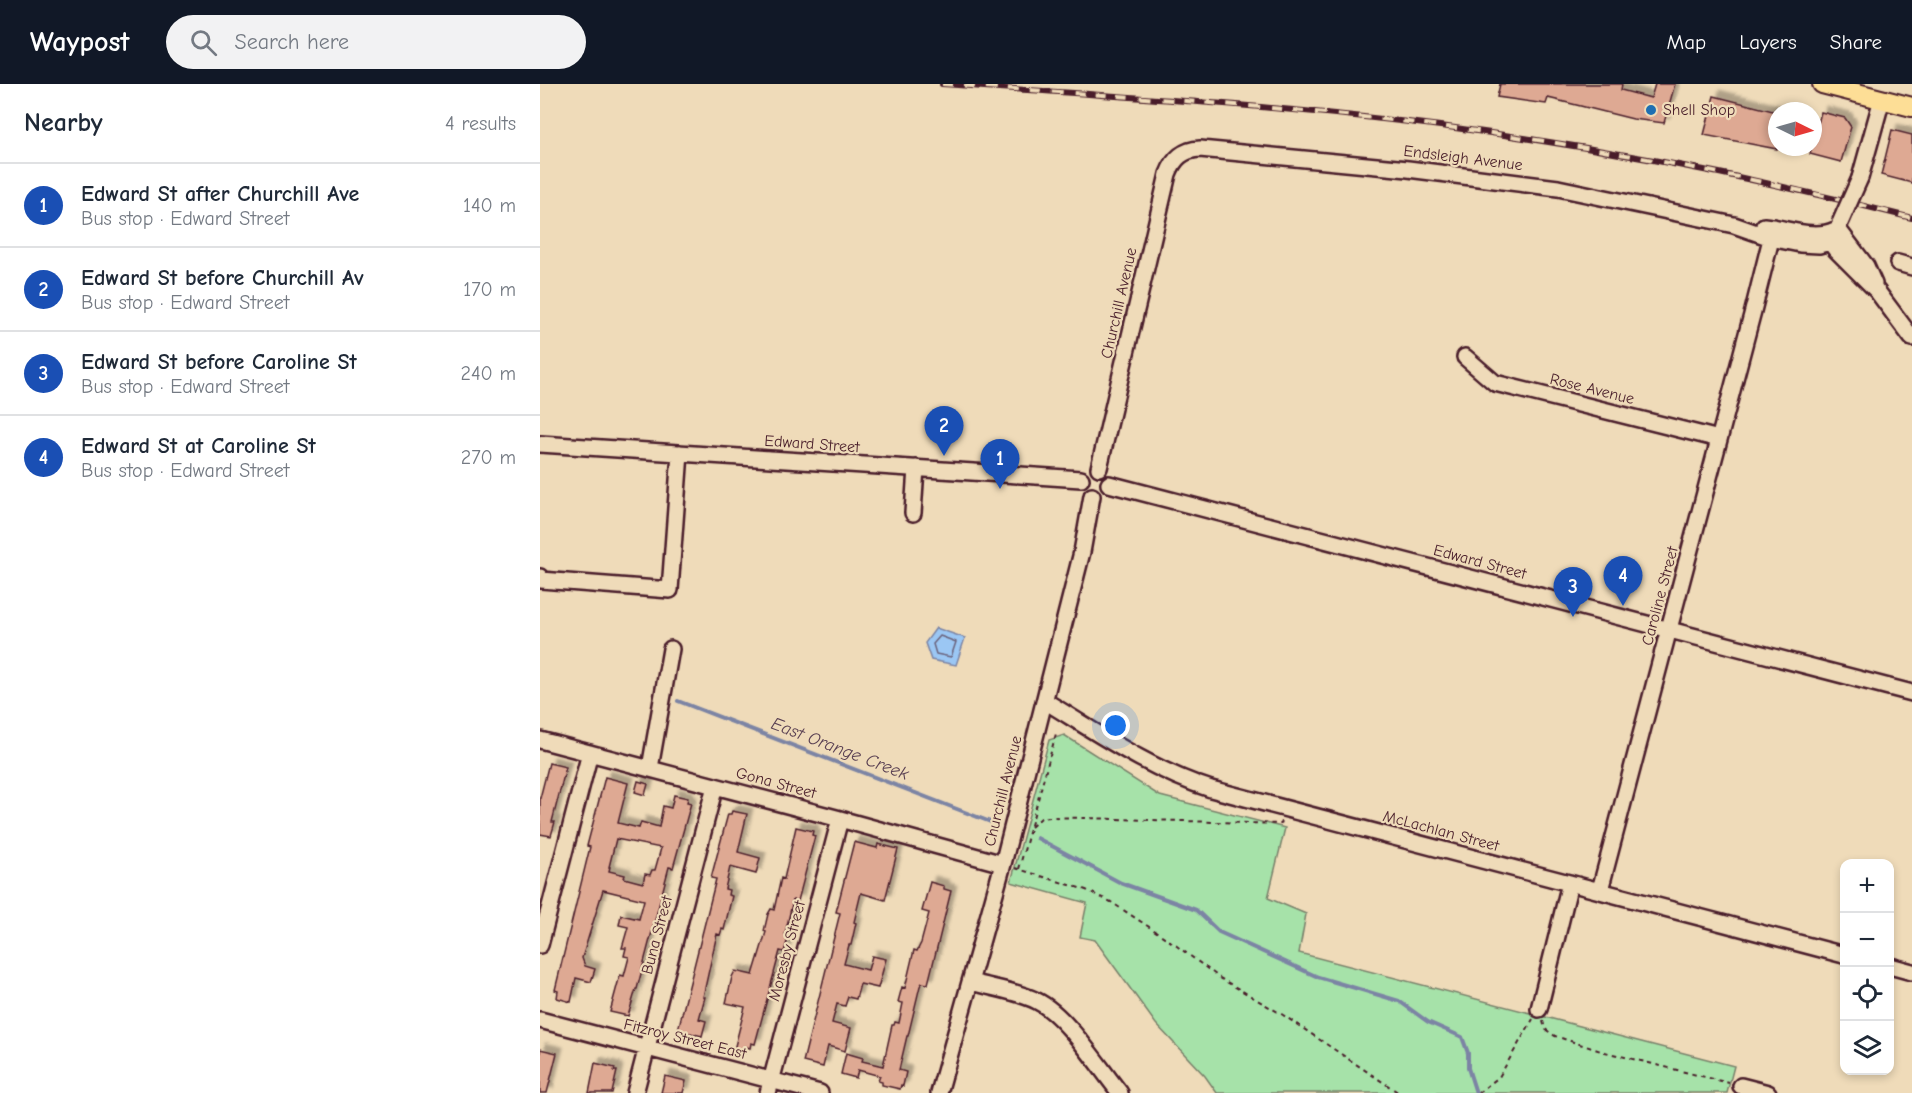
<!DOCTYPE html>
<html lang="en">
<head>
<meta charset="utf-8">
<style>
  :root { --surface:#fff; --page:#f2f2f3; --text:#1f2937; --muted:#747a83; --line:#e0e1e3; --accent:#111827 }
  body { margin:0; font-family:"Comic Neue",sans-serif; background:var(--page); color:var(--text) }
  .controls { position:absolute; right:18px; bottom:18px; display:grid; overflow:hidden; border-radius:12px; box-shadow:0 3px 9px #0003 }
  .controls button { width:54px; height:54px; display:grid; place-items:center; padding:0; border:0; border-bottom:2px solid var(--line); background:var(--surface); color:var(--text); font:30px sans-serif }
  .compass { position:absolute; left:1228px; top:18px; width:54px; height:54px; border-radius:50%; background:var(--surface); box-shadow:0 3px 9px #0003; rotate:95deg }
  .you { position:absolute; left:576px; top:642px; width:21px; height:21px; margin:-15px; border:4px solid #fff; border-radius:50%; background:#1a73e8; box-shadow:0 0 0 9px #1a73e833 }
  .badge { display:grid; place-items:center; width:39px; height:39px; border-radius:50%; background:var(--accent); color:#fff; font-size:20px; font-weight:700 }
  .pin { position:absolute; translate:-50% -50px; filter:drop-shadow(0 2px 3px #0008) }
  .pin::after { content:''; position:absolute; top:32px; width:21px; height:18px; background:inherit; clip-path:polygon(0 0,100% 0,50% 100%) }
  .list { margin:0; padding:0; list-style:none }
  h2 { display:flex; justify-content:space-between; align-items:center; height:78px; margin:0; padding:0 24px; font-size:26px }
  h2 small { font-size:20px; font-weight:400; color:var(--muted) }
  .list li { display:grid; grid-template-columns:39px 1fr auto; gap:18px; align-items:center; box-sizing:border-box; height:84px; padding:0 24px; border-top:2px solid var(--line) }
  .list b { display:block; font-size:22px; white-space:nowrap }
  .list p { margin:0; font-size:20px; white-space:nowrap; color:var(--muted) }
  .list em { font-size:20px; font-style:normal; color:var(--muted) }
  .icon { flex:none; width:33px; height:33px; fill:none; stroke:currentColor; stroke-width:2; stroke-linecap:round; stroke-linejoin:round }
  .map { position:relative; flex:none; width:1372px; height:1009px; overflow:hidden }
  header { display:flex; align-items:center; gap:36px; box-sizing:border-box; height:84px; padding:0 30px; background:var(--accent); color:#fff }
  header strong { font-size:28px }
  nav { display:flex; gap:33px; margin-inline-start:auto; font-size:21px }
  .search { width:420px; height:54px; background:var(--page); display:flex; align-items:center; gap:15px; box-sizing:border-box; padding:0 21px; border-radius:33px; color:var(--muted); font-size:22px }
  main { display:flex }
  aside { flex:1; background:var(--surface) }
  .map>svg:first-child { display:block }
  .green { fill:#a6e2a9; stroke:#78806a; stroke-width:1.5 }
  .water { fill:#9bc7f4; stroke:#7b84a4; stroke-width:1.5 }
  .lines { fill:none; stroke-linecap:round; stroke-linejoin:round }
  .shore { stroke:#6a627b; stroke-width:1.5 }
  .stream { stroke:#7b84a4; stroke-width:4 }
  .building { fill:#dea993; stroke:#4a1f2b; stroke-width:1.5; fill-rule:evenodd; filter:url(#shadow) }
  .minor-casing { stroke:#4a1f2b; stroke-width:20 }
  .major-casing { stroke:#4a1f2b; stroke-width:22 }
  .path { stroke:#4a1f2b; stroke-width:2; stroke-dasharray:4.5 4.5; stroke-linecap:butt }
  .minor { stroke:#efdbb9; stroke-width:15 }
  .major { stroke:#fdde96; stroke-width:18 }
  .rail-casing { stroke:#4a1f2b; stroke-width:6 }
  .rail { stroke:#efdbb9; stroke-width:4; stroke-dasharray:11; stroke-linecap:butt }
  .minor-bridge-casing { stroke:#4a1f2b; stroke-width:20; stroke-linecap:butt }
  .minor-bridge { stroke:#efdbb9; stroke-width:15 }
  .poi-dot { fill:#1f6fb2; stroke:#efdbb9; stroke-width:2 }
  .labels { text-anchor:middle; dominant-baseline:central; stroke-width:4.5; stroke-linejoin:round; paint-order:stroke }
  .poi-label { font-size:16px; fill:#4a1f2b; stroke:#efdbb9; text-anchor:start }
  .street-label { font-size:16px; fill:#4a1f2b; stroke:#efdbb9 }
  .water-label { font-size:18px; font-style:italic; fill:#5a4153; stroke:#efdbb9 }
</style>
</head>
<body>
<header>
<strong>Waypost</strong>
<div class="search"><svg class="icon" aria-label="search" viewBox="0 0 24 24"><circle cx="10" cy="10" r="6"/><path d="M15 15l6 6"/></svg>Search here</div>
<nav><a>Map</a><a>Layers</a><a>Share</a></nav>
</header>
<main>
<aside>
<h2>Nearby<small>4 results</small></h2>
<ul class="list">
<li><span class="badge" style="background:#1a4fb4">1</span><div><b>Edward St after Churchill Ave</b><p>Bus stop · Edward Street</p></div><em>140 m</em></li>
<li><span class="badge" style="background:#1a4fb4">2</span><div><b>Edward St before Churchill Av</b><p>Bus stop · Edward Street</p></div><em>170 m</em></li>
<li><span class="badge" style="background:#1a4fb4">3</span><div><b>Edward St before Caroline St</b><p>Bus stop · Edward Street</p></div><em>240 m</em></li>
<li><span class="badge" style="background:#1a4fb4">4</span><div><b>Edward St at Caroline St</b><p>Bus stop · Edward Street</p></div><em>270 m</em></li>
</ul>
</aside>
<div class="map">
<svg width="1372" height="1009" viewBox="0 0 1372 1009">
  <defs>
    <filter id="shadow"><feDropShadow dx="5.5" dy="-5.5" stdDeviation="1.5" flood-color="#0004"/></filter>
  </defs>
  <rect width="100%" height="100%" fill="#efdbb9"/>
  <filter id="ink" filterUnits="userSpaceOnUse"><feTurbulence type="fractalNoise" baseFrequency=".0167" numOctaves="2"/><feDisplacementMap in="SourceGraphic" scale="12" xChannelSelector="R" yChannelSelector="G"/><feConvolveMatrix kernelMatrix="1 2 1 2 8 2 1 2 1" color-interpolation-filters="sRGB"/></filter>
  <g filter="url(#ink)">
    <!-- green -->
    <path class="green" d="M524,651L620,712L745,744L728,814L766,830L759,869L1194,982L1187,1009H677L665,992L616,940L555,856L540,853L547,819L471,798L509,656Z"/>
    <!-- water -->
    <path class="water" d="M396,544L425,554L416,581L391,576L385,559Z"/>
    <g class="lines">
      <!-- shore -->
      <path class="shore" d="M400,552L416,558L411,573L396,570L393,560Z"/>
      <!-- stream -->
      <path class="stream" d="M138,617L453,739
        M497,754L581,799L656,826L679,848L778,893L859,917L888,938L922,953L928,969V984L936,1009"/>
    </g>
    <!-- building -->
    <path class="building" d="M960,0H1082L1081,6L1111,14L1115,0H1135L1124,39L1093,35L1008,14L1006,20L957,13Z
      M1174,12L1237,28V65L1164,51Z
      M1281,28L1305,34L1311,43L1301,78L1270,70Z
      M1352,46L1372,51V99L1341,91Z
      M9,679L26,683L12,738H15L11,752L0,750V714Z
      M65,693L88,699L78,739L99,744L101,738L119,743L123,722L131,724L134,711L148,714L147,718L151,719L133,784L129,783L97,905H96L88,932L70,928L80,891L84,892L89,873L84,872L86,864H82L88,843L79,841L81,831L99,835L104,816L63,806L42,874L45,882L55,885L51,898L36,894L31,918L17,914L18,907L15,906L50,763L47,762ZM76,755L121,764L115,786H112L110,791L105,790L103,799L84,794L85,791L69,787L70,783H69Z
      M98,697L108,700L105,711L95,708Z
      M192,727L207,730L198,768L220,774L216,790L190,783L185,805L189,806L188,811L192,812L184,846L182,845L180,851L177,850L163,913H165L159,935L166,937L162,952L138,946L176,795L171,794L188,730H191Z
      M256,743L273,747L272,751L275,752L258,817L253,816L245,850L249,851L244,868L240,867L215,960L211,959L210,964L206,963L205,969L194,966L205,923L186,919L192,893L195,887L213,891L226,848L224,847L228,830L231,825L234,826L241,794L244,795Z
      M314,758L337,764L338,760L358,765L345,816L321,809L314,838L316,839L311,861H309L304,880L328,886L332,872L346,875L338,904L320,900L316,915L308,913L305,922L297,920L292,939L311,944L305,967L288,962L283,983L263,978L300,829L296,828Z
      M390,798L404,802V805L411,807L388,900L382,899L380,902L368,952H367L359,986L366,988L363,1002L361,1001L360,1005L342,1001V998L338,997L340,992L318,986L316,994L301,990L306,969L323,974L322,977L343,982L352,941H354L355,938L359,939L363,919L358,918L362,903L365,904L374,866L377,867L381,859L389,829L382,827Z
      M0,965L17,969L7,1009H0Z
      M55,979L75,984L74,987H77L72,1009H49Z
      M125,992L146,997L143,1009H121Z"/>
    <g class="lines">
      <!-- minor casing -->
      <g class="minor-casing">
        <path id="minor" d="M1320,94L1342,15
          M1224,142C1247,144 1274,156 1295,146
          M1298,145L1326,182L1334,200
          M1287,151L1290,158L1296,166L1337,207L1372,254
          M1358,179L1372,183
          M925,273L955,299L1179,355
          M0,360L541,395
          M559,384L628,90C634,74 643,66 660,65L868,85L1018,104L1194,141L1231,154L1260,160L1279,161L1290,158
          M569,400L1372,609
          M373,429L376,384
          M0,493L1,496L130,506L140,369
          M505,617C559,650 611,686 671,705L1304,871
          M0,656L300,735L463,780
          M110,684L131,565
          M1060,806L1213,227L1234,143
          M0,861L50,669
          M1350,882L1372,888
          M431,898C452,904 477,907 497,917C526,931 559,983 580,1009
          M999,925L1030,799
          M0,936L280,1009
          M1201,1002L1228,1009
          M95,1009L175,702
          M228,1009L300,735
          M399,1009L463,780L542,468L552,412"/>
      </g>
      <!-- major casing -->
      <g class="major-casing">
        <path id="major" d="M1282,0L1372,23"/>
      </g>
      <!-- path -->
      <path class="path" d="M491,743L501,734L511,733L741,740L742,737
        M475,784L546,806L571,818L626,854L680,894L743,931L859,1009
        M479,785L517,646
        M1003,937L1005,945L1015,952L1061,967L1189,999
        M938,1009L959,993L993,935"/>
      <!-- minor -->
      <use href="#minor" class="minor"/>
      <!-- major -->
      <use href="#major" class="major"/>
      <!-- rail casing -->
      <g class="rail-casing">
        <path id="rail" d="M402,0C571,12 740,21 908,43C1064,64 1219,94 1372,134"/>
      </g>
      <!-- rail -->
      <use href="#rail" class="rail"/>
      <!-- minor-bridge casing -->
      <g class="minor-bridge-casing">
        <path id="minor-bridge" d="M1300,139L1320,94"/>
      </g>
      <!-- minor-bridge -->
      <use href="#minor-bridge" class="minor-bridge"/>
    </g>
  </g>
  <!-- markers -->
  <circle class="poi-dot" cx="1111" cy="26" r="6"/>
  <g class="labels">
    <!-- poi labels -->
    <g class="poi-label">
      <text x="1123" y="26">Shell Shop</text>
    </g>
    <!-- street labels -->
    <g class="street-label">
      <text transform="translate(923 74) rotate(7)">Endsleigh Avenue</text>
      <text transform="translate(579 219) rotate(-77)">Churchill Avenue</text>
      <text transform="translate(1052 305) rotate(14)">Rose Avenue</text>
      <text transform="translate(272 360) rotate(4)">Edward Street</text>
      <text transform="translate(940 478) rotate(15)">Edward Street</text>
      <text transform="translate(1120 512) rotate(-75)">Caroline Street</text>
      <text transform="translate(236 699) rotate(15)">Gona Street</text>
      <text transform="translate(463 707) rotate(-76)">Churchill Avenue</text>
      <text transform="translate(901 747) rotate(15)">McLachlan Street</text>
      <text transform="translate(117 851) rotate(-75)">Buna Street</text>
      <text transform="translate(247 867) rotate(-75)">Moresby Street</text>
      <text transform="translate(145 955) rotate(14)">Fitzroy Street East</text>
    </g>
    <!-- water labels -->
    <g class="water-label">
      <text transform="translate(300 665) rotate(21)">East Orange Creek</text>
    </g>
  </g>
</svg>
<div class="controls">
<button>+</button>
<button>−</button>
<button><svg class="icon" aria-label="locate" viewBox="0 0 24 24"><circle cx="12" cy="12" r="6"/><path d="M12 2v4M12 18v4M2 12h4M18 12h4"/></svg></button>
<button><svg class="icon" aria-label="layers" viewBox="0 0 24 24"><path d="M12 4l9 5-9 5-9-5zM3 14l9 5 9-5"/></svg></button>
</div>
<svg class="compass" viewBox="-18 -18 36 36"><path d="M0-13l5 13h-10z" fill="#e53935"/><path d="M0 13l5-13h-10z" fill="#747a83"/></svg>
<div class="you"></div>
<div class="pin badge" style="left:460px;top:405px;background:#1a4fb4">1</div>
<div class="pin badge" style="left:404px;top:372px;background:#1a4fb4">2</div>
<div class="pin badge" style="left:1033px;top:533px;background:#1a4fb4">3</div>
<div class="pin badge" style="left:1083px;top:522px;background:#1a4fb4">4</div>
</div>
</main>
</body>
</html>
